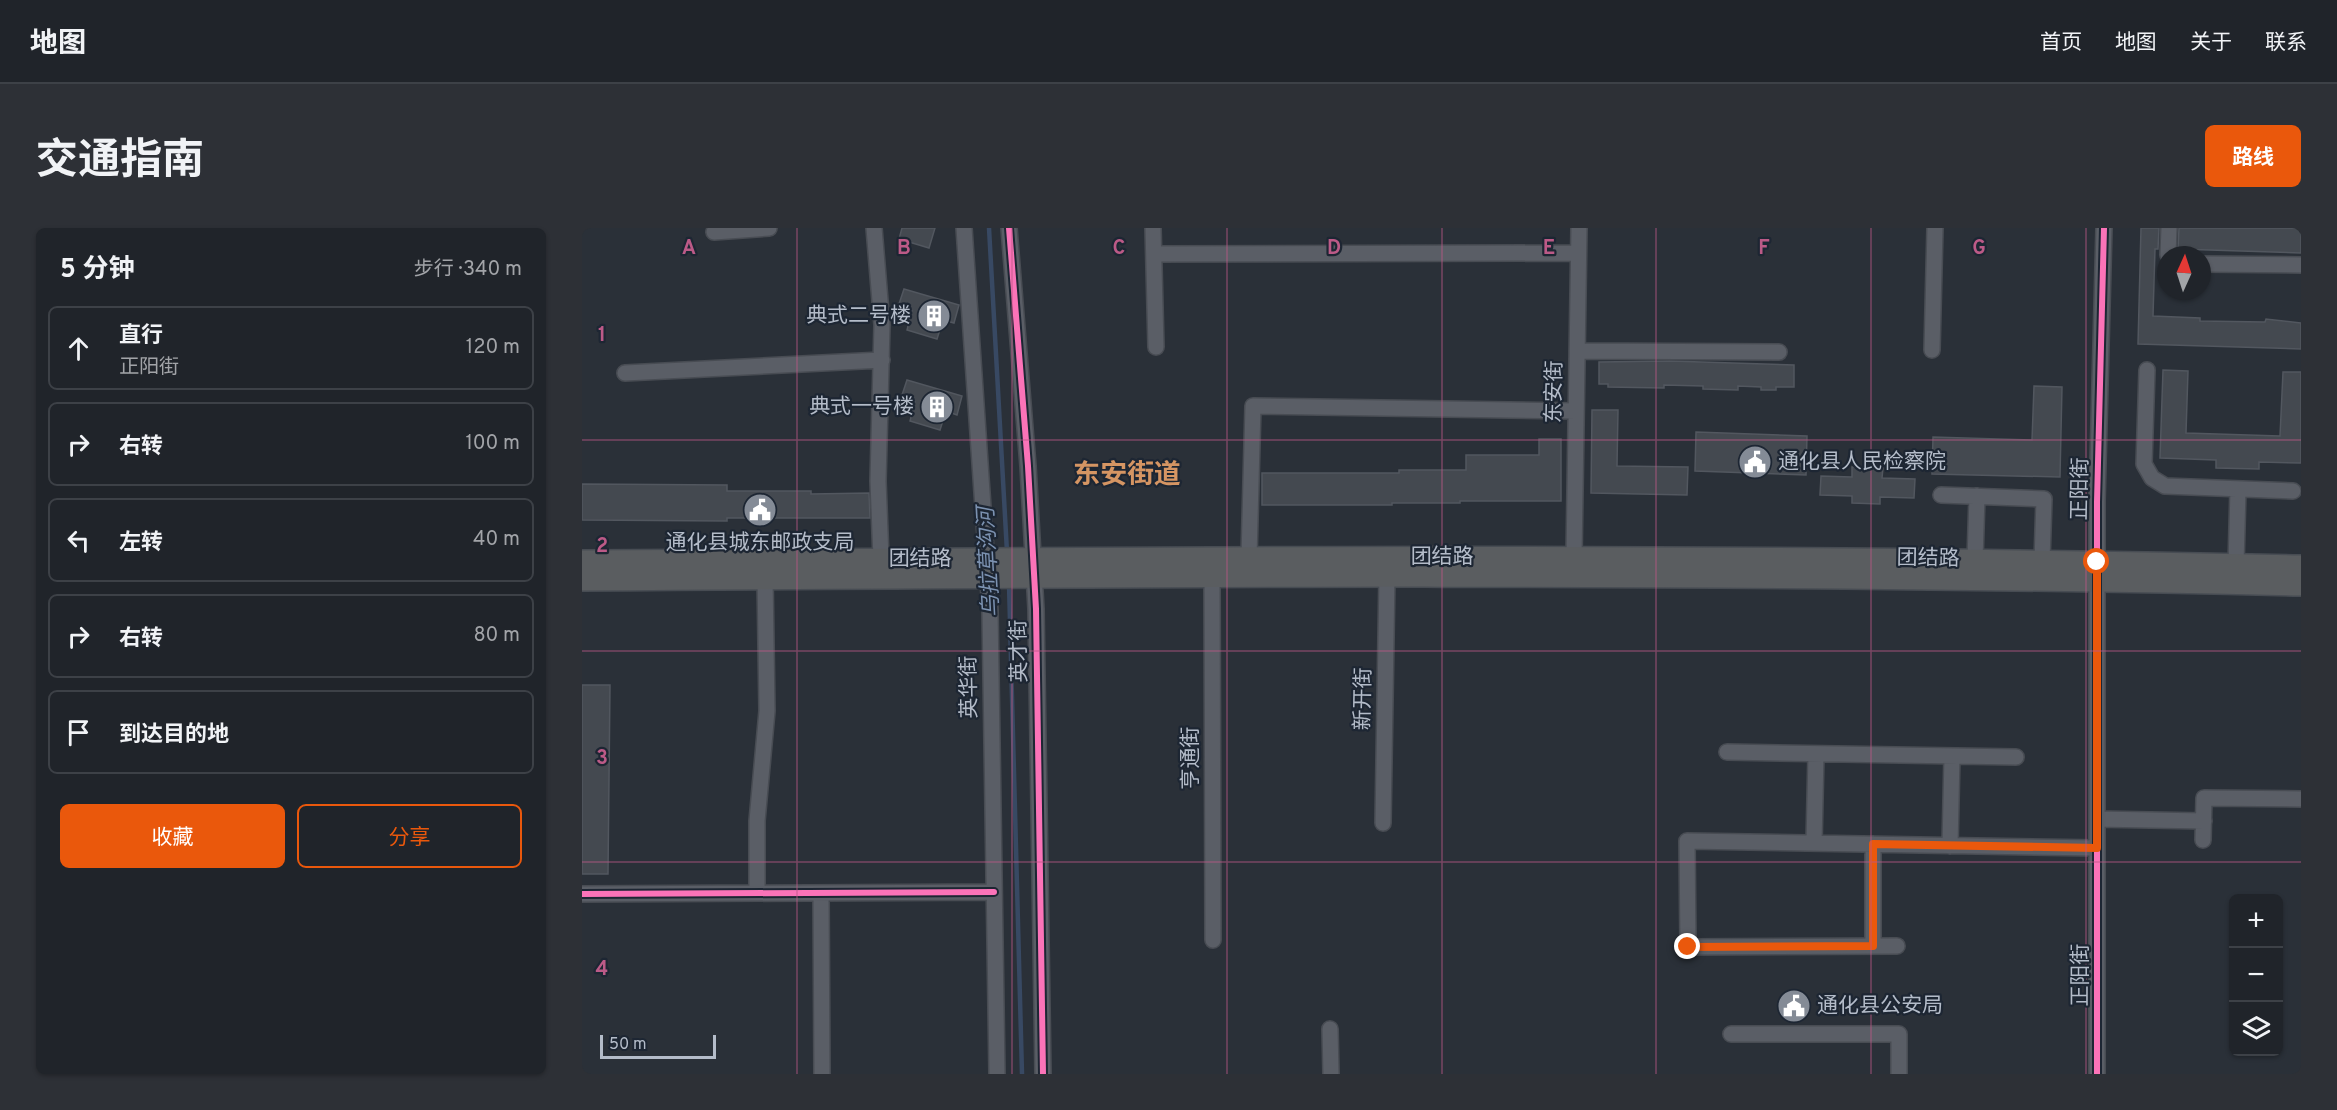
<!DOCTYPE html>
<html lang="zh">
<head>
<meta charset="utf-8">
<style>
  :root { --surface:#20242a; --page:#2d3036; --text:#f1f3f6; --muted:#a2a4a8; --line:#3d4147; --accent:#ea580c }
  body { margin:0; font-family:Overpass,"Noto Sans SC",sans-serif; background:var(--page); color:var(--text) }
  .controls { position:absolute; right:18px; bottom:18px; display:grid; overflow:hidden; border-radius:9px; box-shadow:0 2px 4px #0004 }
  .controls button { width:54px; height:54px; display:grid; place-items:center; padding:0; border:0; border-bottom:2px solid var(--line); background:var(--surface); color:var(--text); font:30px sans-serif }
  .compass { position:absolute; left:1575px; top:18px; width:54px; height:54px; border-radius:50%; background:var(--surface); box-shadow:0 2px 4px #0004; rotate:3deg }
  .scale { position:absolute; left:18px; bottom:15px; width:116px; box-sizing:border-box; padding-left:6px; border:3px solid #b4bcc9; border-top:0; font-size:16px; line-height:21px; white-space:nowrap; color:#b4bcc9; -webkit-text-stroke:4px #1d2633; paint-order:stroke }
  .stop { position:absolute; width:18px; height:18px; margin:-14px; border:4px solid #ea580c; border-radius:50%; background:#fff }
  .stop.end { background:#ea580c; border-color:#fff; box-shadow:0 2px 6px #0008 }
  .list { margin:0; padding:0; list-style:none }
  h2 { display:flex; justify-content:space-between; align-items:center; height:78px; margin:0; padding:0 24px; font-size:26px }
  h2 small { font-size:20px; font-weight:400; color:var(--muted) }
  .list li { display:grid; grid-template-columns:39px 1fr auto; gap:18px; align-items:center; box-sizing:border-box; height:84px; margin:0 12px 12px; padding:0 12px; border:2px solid var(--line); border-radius:9px }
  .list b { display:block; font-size:22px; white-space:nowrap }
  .list p { margin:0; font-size:20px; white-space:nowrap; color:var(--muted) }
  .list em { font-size:20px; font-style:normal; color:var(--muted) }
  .actions { display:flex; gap:12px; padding:18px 24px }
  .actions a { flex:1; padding:14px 0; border:2px solid var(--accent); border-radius:9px; text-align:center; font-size:21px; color:var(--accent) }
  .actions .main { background:var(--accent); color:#fff }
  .icon { flex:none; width:33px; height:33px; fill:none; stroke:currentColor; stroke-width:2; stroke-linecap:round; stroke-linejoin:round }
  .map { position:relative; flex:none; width:1719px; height:846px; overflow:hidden; border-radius:9px }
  header { display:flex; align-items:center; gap:36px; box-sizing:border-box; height:84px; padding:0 30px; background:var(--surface); border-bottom:2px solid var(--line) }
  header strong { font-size:28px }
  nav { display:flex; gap:33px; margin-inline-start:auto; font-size:21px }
  .intro { display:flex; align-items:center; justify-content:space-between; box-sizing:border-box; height:144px; padding:0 36px }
  h1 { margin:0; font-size:42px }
  .button { padding:15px 27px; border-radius:9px; background:var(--accent); color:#fff; font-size:21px; font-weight:700 }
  main { display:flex; gap:36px; padding:0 36px }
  aside { flex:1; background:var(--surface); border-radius:9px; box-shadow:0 2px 4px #0004 }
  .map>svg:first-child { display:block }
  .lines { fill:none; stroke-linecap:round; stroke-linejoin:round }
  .stream { stroke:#384963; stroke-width:4.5 }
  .building { fill:#444950; stroke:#52575f; stroke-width:1.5 }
  .minor-casing { stroke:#484c53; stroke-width:18 }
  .highway-casing { stroke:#474c53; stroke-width:24 }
  .minor { stroke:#5a5e66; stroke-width:15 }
  .highway { stroke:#5a5d60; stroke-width:21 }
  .cycleway-casing { stroke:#1d2633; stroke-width:10 }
  .cycleway { stroke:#fb73b8; stroke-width:6 }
  .route { stroke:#ea580c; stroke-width:8 }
  .grid { fill:none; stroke:#bc5a87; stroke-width:1.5; stroke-opacity:0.55 }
  .labels { text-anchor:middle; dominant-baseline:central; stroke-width:4.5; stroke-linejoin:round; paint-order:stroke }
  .poi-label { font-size:21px; fill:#b4bcc9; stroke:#1d2633; text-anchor:end }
  .street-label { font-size:21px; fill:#b4bcc9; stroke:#1d2633 }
  .water-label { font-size:22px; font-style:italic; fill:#7c92b1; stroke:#1d2633 }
  .district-label { font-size:27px; font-weight:bold; fill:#d59563; stroke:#1d2633 }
  .grid-label { font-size:20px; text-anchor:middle; font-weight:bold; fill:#bc5a87; stroke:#1d2633; stroke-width:4.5; stroke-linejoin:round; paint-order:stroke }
</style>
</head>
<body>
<header>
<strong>地图</strong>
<nav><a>首页</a><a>地图</a><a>关于</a><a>联系</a></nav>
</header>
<div class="intro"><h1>交通指南</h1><a class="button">路线</a></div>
<main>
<aside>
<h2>5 分钟<small>步行 · 340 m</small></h2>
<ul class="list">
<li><svg class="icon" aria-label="ahead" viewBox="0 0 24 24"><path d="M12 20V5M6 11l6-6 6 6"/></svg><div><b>直行</b><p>正阳街</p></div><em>120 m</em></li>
<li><svg class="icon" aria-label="right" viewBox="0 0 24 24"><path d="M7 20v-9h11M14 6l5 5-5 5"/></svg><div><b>右转</b></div><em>100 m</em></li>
<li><svg class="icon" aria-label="left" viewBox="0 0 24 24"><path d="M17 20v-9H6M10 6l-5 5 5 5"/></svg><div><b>左转</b></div><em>40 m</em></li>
<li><svg class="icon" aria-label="right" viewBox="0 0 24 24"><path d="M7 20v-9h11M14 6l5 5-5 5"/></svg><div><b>右转</b></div><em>80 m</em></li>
<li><svg class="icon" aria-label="arrive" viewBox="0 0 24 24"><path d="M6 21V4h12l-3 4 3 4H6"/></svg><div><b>到达目的地</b></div></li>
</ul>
<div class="actions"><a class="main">收藏</a><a>分享</a></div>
</aside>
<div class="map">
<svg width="1719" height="846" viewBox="0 0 1719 846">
  <rect width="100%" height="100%" fill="#2a3038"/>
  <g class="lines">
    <!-- stream -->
    <path class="stream" d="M407,0L425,324
      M427,356L440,846"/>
  </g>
  <!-- building -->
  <path class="building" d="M320,0H353L347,20L317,11Z
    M1559,0H1577L1576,21H1573L1571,88L1618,90V93L1683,94L1684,91L1719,95V121L1556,116Z
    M1597,0H1719V25L1596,21Z
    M322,61L377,77L372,95L361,92L355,111L325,102L330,83L316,79Z
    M1088,133L1212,137V159H1194V162H1179V159L1156,158V162L1121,161V158L1082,157V160L1026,159V156H1017V134Z
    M1581,142L1606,143L1604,205L1698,208L1701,144H1719V235L1677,234V241L1634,240V232L1578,230Z
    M325,152L380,168L375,187L364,183L358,202L328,193L333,174L319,170Z
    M1452,158L1480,159L1478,249L1350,246L1351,209L1450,212Z
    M1010,182H1036L1035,238L1106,239L1105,267L1009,265Z
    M1114,204L1225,208L1224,247L1113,243Z
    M957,211H979V273H878V275H810V277H680V245H817V242H884V227H957Z
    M1270,239L1301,240L1300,250L1333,251L1332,270L1298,269V276L1270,275V268L1238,267L1239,248L1270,249Z
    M0,256L145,257V263H229V266L287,265L288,290H145V293L0,292Z
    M0,457H28L26,646H0Z"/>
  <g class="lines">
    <!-- minor casing -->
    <g class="minor-casing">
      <path id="minor" d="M292,0L300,97L296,253L299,331
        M382,0L408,382L415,846
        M427,0L446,238L454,381L461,846
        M571,0L574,119
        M132,4L187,0
        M572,26L996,25
        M1586,27L1587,0
        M1620,36L1719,37
        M1350,122L1353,0
        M995,123L1197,124
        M1565,142L1562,236L1570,250L1583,258L1711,263
        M43,145L300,132
        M1359,267L1462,271L1460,333
        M667,329L671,178L994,183
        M992,329L997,0
        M1393,332L1395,268
        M1654,337L1656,261
        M630,348L631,712
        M1145,524L1434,529
        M1515,591L1622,593
        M801,595L805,347
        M1621,612L1622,570L1719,571
        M1232,615L1234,526
        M1291,616V718
        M1368,618L1370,528
        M175,665V593L185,483L183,350
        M239,665L240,846
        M0,666L412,664
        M1315,718L1106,719L1105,613L1515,620
        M748,801L749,846
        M1149,806H1317V846
        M1515,846V274L1522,0"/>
    </g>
    <!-- highway casing -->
    <g class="highway-casing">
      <path id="highway" d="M0,333C573,330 1146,325 1719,338
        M0,352C573,348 1146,344 1719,357"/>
    </g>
    <!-- minor -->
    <use href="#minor" class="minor"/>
    <!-- highway -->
    <use href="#highway" class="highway"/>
    <!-- cycleway casing -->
    <g class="cycleway-casing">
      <path id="cycleway" d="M427,0L446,238L454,381L461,846
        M0,666L412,664
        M1515,846V274L1522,0"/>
    </g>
    <!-- cycleway -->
    <use href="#cycleway" class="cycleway"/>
  </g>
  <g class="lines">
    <!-- route -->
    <path class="route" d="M1106,719L1291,718V616L1515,620V334"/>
  </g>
  <!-- grid -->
  <path class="grid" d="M215,0V846M430,0V846M645,0V846M860,0V846M1074,0V846M1289,0V846M1504,0V846M0,212H1719M0,423H1719M0,634H1719"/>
  <!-- icons -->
  <defs>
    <g id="building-disc" transform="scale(1.725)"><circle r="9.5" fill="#848b96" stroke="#1d2633"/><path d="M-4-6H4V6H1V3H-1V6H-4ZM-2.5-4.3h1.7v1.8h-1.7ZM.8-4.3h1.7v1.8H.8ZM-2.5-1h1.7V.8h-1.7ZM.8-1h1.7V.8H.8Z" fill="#fff"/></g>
    <g id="civic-disc" transform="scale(1.725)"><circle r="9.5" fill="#848b96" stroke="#1d2633"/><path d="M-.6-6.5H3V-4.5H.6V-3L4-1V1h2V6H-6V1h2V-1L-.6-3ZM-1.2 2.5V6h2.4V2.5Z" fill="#fff"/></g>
  </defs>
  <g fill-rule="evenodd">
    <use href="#building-disc" x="352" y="88"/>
    <use href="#building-disc" x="355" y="179"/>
    <use href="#civic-disc" x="1173" y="234"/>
    <use href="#civic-disc" x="178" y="282"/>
    <use href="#civic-disc" x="1212" y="778"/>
  </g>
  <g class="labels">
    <!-- poi labels -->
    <g class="poi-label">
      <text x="329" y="88">典式二号楼</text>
      <text x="332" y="179">典式一号楼</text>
      <text x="1196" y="234" text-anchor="start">通化县人民检察院</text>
      <text x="178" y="315" text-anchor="middle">通化县城东邮政支局</text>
      <text x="1235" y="778" text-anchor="start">通化县公安局</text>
    </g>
    <!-- street labels -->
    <g class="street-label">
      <text transform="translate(973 164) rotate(-89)">东安街</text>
      <text transform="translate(1499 261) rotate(-89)">正阳街</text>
      <text x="860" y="329">团结路</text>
      <text x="338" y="331">团结路</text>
      <text transform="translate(1346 331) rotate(1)">团结路</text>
      <text transform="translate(438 423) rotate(-91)">英才街</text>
      <text transform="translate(388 459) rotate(-91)">英华街</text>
      <text transform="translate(782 471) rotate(-89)">新开街</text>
      <text transform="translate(609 530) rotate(-90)">亨通街</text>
      <text transform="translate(1499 747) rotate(-90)">正阳街</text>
    </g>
    <!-- water labels -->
    <g class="water-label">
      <text transform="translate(408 334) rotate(-93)">乌拉草沟河</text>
    </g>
    <!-- district labels -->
    <g class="district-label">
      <text x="545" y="248">东安街道</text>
    </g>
  </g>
  <g class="grid-label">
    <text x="107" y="26">A</text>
    <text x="322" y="26">B</text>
    <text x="537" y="26">C</text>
    <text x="752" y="26">D</text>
    <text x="967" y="26">E</text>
    <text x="1182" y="26">F</text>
    <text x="1397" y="26">G</text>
    <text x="20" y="113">1</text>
    <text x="20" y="324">2</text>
    <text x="20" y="536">3</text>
    <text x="20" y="747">4</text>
  </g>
</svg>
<div class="controls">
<button>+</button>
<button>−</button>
<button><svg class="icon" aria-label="layers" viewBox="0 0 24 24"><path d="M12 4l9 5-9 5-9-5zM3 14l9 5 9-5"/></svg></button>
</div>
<svg class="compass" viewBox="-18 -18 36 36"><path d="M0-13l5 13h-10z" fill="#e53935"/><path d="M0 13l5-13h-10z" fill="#a2a4a8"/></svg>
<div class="scale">50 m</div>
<div class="stop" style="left:1515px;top:334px"></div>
<div class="stop end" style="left:1106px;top:719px"></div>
</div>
</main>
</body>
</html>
